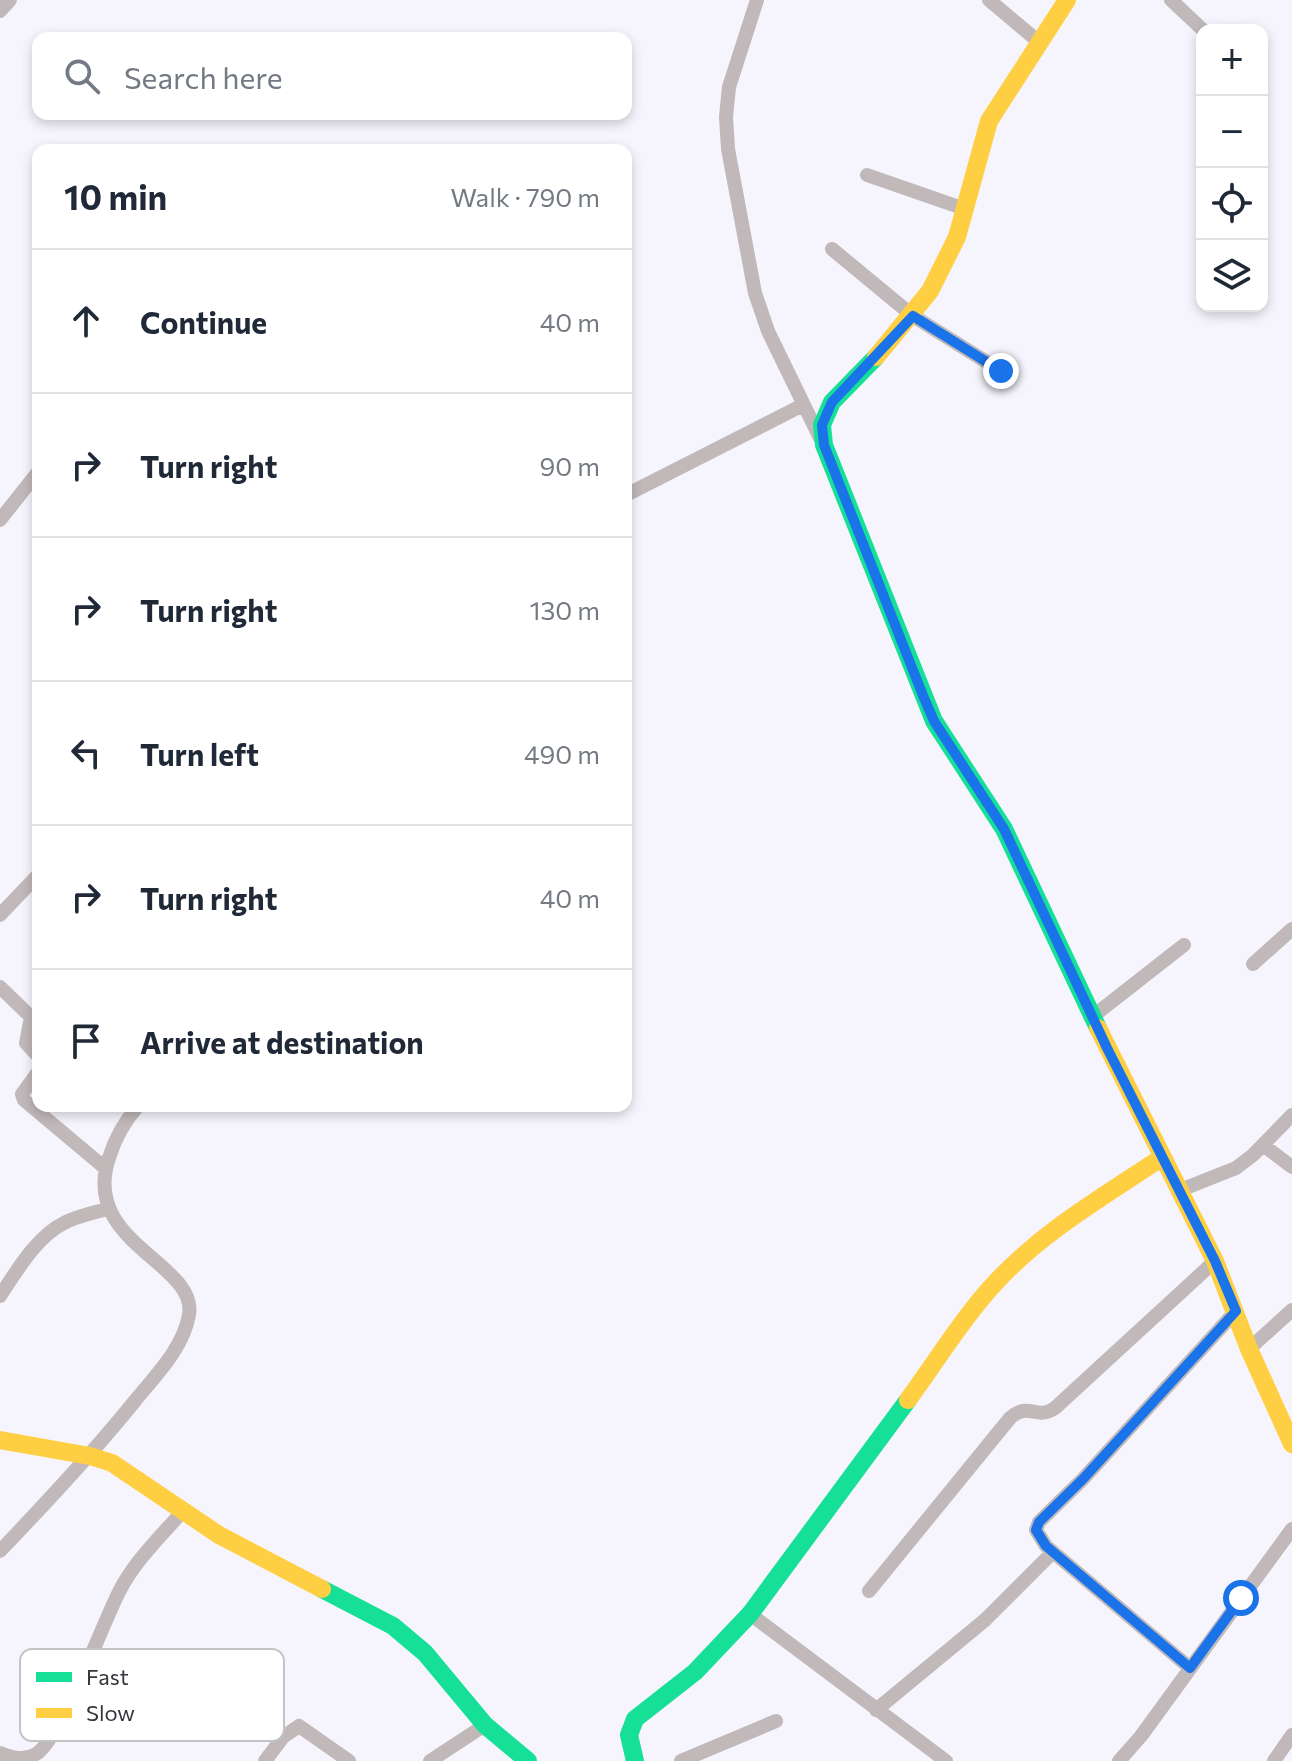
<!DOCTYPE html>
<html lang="en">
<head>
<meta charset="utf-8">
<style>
  :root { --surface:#fff; --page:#f6f6f7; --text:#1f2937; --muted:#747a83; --line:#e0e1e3 }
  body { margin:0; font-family:Commissioner,sans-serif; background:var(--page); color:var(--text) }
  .controls { position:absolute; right:24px; top:24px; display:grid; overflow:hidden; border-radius:16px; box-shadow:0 4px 12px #0003 }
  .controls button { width:72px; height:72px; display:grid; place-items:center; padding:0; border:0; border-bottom:2px solid var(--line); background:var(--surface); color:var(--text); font:40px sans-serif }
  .stop { position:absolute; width:24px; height:24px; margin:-18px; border:6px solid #1a73e8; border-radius:50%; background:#fff }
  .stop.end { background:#1a73e8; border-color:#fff; box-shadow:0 2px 8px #0008 }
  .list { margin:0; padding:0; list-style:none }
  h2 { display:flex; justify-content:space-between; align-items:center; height:104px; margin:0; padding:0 32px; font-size:34px }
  h2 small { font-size:26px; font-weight:400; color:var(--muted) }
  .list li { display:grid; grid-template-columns:52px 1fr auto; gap:24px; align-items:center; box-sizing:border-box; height:144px; padding:0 32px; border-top:2px solid var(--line) }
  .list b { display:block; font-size:30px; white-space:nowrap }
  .list em { font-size:26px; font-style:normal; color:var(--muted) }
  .icon { flex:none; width:44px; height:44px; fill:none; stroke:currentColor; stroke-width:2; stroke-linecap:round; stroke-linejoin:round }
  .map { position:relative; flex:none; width:1292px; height:1761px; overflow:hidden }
  .search { position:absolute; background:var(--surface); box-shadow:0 4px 12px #0003; left:32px; top:32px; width:600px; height:88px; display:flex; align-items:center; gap:20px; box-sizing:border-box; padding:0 28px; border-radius:16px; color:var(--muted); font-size:30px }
  .panel { position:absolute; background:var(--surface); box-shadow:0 4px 12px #0003; left:32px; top:144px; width:600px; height:968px; border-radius:16px }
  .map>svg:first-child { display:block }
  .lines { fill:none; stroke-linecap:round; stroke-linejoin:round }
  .street { stroke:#c0b8b9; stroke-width:14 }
  .fast { stroke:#16e098; stroke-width:18 }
  .slow { stroke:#ffcf43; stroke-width:18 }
  .route { stroke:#1a73e8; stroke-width:10 }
  .key { fill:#fff; stroke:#c3c2c4; stroke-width:2 }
  .key-label { font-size:22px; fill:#36343b }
</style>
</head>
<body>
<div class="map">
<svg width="1292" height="1761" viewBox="0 0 1292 1761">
  <rect width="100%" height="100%" fill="#f6f4fc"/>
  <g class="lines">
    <!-- street -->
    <path class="street" d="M757,0L729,87L726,117L728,149L755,293L768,331L820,438
      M989,0L1039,42
      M1171,0L1203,30
      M0,11L10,0
      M867,175L965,209
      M832,249L913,316L1001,371
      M626,495L803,405
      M0,520L38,472
      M0,915L38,875
      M1253,964L1292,929
      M0,987L31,1017L26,1043L38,1056
      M1092,1017L1184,945
      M38,1072L22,1094L24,1100L105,1168
      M1263,1145L1292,1167
      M1178,1191L1236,1168L1253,1155L1292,1115
      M0,1296C16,1272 37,1236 64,1223C77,1216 93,1213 107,1209
      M1249,1349L1292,1310
      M0,1551C46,1503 92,1454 134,1402C155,1376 183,1349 189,1315C198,1263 80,1243 109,1158C115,1138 124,1122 138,1106
      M869,1591L1010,1418C1029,1401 1036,1421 1055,1408L1215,1261
      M750,1614L946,1761
      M1190,1668L1046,1546L1036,1530L1039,1522L1083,1479L1236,1311
      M876,1710L985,1620L1053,1552
      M0,1753C12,1758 24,1761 36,1754C61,1739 103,1622 120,1590C135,1561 160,1537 182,1512
      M265,1761L283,1737L299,1726L349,1761
      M430,1761L485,1725
      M681,1761L776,1721
      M1119,1761L1141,1736L1292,1529
      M1274,1761L1292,1735"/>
    <!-- fast -->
    <path class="fast" d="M876,357L832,402L822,425L824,445L934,721L1004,829L1098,1028
      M322,1589L393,1626L425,1653L485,1725L528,1761
      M635,1761L629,1735L635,1719L695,1672L750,1614L908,1400"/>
    <!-- slow -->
    <path class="slow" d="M876,357L930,291L957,237L989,121L1067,0
      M1098,1028L1215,1261L1249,1349L1292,1444
      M908,1400C935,1363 965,1315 995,1283C1042,1232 1104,1196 1161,1158
      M0,1440L90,1456L112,1463L219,1535L322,1589"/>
  </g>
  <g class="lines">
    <!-- route -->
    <path class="route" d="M1001,371L913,316L832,402L822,425L824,445L924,698L934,721L1004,829L1107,1048L1215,1261L1236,1311L1083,1479L1039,1522L1036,1530L1046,1546L1190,1668L1241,1598"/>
  </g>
  <!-- legend -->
  <rect x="20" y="1649" width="264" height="92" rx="12" class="key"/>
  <rect x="36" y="1672" width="36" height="10" fill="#16e098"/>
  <rect x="36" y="1708" width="36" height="10" fill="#ffcf43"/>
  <g class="key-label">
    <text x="86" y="1685">Fast</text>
    <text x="86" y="1721">Slow</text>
  </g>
</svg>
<div class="controls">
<button>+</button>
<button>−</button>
<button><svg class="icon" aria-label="locate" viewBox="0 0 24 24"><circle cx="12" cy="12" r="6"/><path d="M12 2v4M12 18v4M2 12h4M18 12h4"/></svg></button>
<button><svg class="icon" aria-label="layers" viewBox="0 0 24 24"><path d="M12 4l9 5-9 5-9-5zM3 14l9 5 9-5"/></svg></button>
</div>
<div class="stop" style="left:1241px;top:1598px"></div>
<div class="stop end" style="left:1001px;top:371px"></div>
<div class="search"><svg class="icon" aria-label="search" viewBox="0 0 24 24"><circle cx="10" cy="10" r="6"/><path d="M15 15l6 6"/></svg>Search here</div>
<section class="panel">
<h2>10 min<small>Walk · 790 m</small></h2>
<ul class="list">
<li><svg class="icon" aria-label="ahead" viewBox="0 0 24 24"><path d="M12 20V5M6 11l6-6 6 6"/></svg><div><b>Continue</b></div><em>40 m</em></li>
<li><svg class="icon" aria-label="right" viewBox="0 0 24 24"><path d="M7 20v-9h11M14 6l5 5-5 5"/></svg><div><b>Turn right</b></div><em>90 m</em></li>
<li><svg class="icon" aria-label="right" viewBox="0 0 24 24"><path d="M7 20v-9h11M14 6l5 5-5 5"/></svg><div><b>Turn right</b></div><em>130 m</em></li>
<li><svg class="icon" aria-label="left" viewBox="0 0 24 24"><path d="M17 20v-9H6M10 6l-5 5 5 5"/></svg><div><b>Turn left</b></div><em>490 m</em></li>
<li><svg class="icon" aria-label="right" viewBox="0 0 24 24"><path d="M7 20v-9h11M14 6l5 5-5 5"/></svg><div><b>Turn right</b></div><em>40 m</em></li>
<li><svg class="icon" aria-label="arrive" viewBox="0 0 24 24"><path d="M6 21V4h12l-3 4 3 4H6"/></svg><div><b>Arrive at destination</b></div></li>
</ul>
</section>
</div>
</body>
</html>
